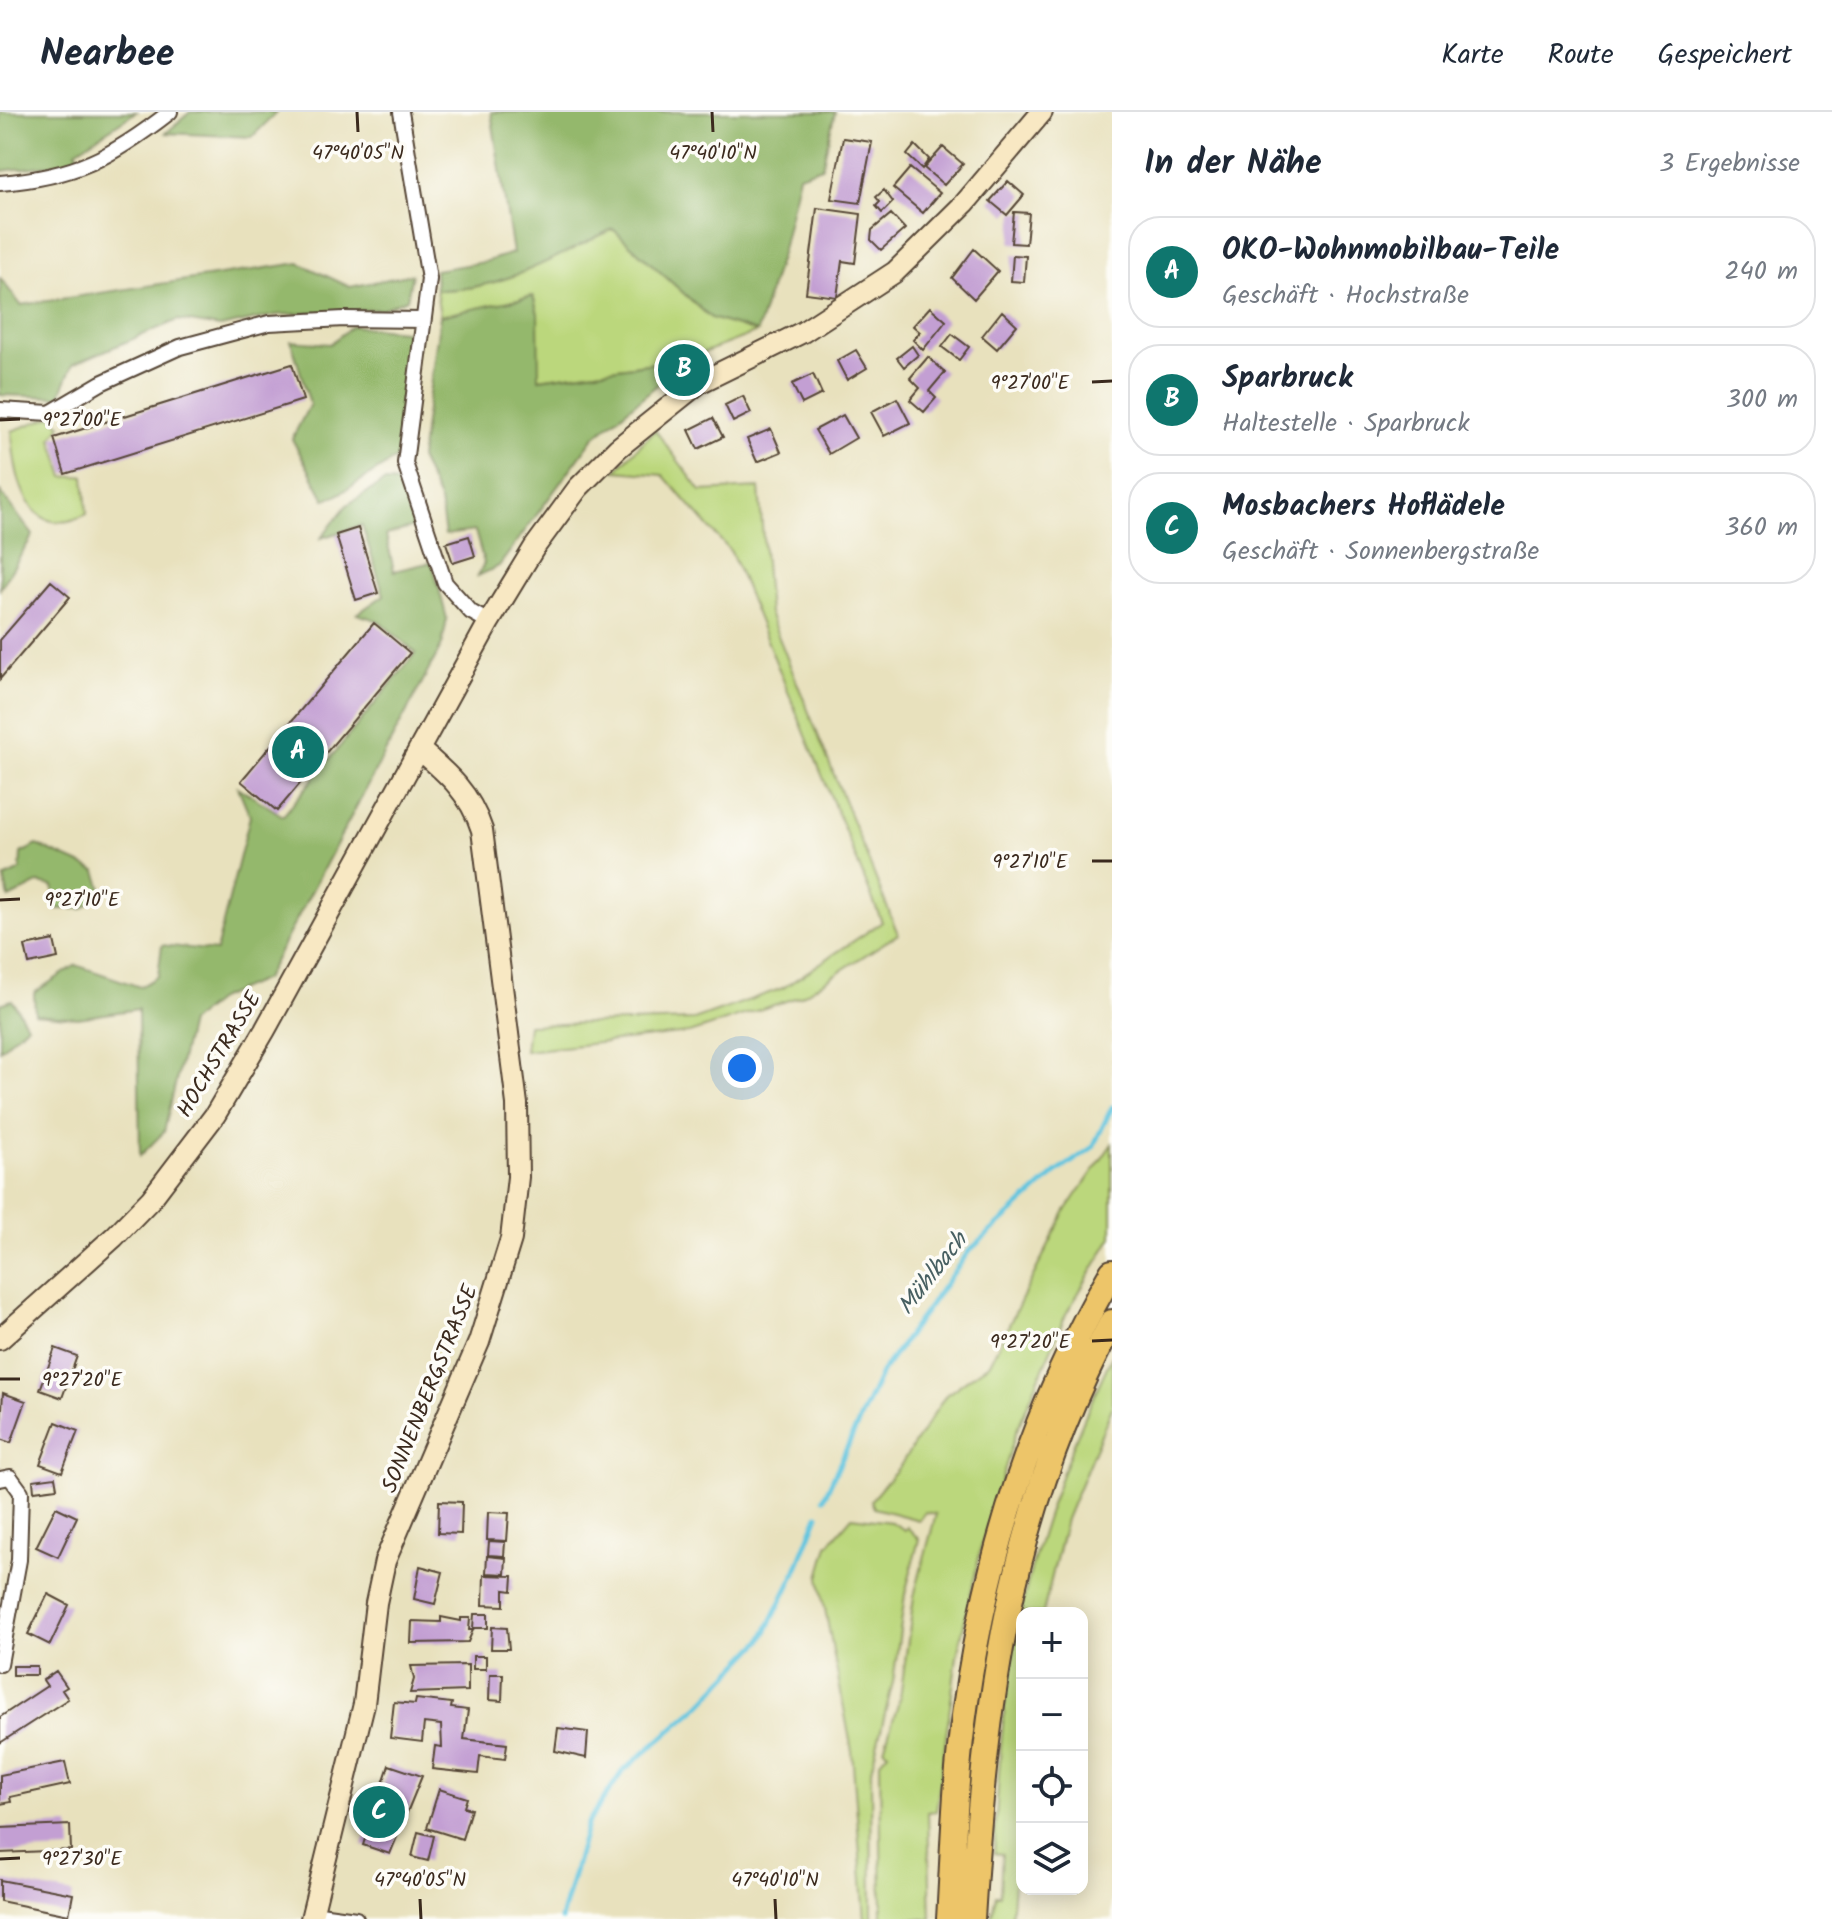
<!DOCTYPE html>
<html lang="de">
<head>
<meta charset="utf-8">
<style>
  :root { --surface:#fff; --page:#f2f2f3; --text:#1f2937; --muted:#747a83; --line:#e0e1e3; --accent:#0f766e }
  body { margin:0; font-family:Kalam,sans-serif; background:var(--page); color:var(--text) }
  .controls { position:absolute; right:24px; bottom:24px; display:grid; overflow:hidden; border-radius:16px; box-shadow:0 4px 20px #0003 }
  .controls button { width:72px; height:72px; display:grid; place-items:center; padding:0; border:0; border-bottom:2px solid var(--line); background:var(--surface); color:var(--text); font:40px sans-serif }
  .you { position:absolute; left:742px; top:956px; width:28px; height:28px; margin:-20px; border:6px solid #fff; border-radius:50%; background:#1a73e8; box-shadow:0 0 0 12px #1a73e833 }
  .badge { display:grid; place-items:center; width:52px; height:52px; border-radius:50%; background:var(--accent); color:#fff; font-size:26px; font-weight:700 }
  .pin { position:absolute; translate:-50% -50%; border:4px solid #fff; box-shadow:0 2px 8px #0006 }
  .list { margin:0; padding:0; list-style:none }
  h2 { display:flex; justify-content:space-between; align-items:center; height:104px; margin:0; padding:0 32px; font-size:34px }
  h2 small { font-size:26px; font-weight:400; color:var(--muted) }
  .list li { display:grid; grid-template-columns:52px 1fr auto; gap:24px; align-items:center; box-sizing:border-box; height:112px; margin:0 16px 16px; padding:0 16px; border:2px solid var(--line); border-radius:32px }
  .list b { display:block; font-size:30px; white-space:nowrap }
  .list p { margin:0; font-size:26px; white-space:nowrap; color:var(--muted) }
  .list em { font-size:26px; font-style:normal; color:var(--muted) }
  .icon { flex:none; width:44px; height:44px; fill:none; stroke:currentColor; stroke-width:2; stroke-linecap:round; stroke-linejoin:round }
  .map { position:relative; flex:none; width:1112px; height:1807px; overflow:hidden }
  header { display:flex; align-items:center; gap:48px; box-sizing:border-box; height:112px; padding:0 40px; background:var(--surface); border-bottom:2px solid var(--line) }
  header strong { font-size:38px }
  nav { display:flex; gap:44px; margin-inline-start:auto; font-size:28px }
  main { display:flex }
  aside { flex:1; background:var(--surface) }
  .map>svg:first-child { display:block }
  .green { fill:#bbd77c; stroke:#7b804d; stroke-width:2 }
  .forest { fill:#94b86c; stroke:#687145; stroke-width:2 }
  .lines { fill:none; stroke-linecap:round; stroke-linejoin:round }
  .stream { stroke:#61c5df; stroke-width:5 }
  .building { fill:#c39fd3 }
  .street-casing { stroke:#554536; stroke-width:18 }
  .secondary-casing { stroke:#554536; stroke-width:24 }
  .highway-casing { stroke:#554536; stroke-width:28 }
  .street { stroke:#fff; stroke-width:14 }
  .secondary { stroke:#f8e8c3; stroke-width:20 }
  .highway { stroke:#edc569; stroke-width:24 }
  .ticks { fill:none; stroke:#3b2a1e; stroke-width:3 }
  .labels { text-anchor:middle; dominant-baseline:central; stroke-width:7; stroke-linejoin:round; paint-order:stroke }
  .street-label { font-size:22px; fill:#3b2a1e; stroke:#fdfcf7 }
  .water-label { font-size:24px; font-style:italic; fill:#486062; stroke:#fdfcf7 }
  .ticks-label { font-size:20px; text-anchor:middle; fill:#3b2a1e; stroke:#fdfcf7; stroke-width:7; stroke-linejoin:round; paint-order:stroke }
</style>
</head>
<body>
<header>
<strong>Nearbee</strong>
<nav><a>Karte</a><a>Route</a><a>Gespeichert</a></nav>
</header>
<main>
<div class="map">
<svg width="1112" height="1807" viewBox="0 0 1112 1807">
  <rect width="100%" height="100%" fill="#fdfcf7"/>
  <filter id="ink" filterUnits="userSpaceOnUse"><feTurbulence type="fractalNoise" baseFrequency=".0125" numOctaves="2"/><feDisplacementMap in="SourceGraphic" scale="16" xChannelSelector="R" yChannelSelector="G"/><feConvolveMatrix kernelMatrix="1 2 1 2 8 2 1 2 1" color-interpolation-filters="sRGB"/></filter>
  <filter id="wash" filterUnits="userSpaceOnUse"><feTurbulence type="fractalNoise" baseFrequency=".006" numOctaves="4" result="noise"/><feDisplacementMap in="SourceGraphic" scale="32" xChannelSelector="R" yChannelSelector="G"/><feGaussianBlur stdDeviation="1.8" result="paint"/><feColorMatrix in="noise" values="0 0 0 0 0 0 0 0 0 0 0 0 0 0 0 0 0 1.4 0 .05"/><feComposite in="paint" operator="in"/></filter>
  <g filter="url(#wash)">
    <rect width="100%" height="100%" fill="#e8e1bd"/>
    <!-- green -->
    <path class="green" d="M613,117L711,206L757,220L690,246L538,267V202L533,184L440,204L436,178C501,180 556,144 613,117Z
      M52,304L61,313L52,327L64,365L84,364L87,402C27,433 14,364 12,319Z
      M655,318L701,379L759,376L769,501L898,822L801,884L689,921L525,939L528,913L694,908L783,876L882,810L731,440L663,363L615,359Z
      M1112,1032V1125L1066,1202L1016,1320L982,1431L957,1544L936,1699L928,1700L931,1807H882L880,1649L888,1640L884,1637L900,1586L914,1484L936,1402L925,1400L919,1408L874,1396L871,1388L900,1354L946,1283L990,1251L1065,1100Z
      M1112,1244V1296L1066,1407L1043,1501H1022V1678L1011,1807H991L996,1783H1000L1002,1742L994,1741C998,1682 1000,1623 1009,1564C1025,1452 1064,1346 1112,1244Z
      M852,1405L891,1410L905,1418L907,1415L919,1427L905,1482L893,1570L871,1658L872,1807H865L852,1639L819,1465L828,1433Z"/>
    <!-- forest -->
    <path class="forest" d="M0,0H136L76,39L83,49L0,59Z
      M190,0H277L252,25L166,21Z
      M491,0H835L822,55L799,63L782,138L757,220L711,206L613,117C556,144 501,180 436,178L435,158L484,150L513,141Z
      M299,151L350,175L412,162L407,187L382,197L276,203L220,215L178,208L73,252L59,285L0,283V166L21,193Z
      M533,184L538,202L539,267L690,246L594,325L499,454L478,464L484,451L475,419L445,423L440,390L420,346L440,204Z
      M352,214L414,220L397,346L336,384L325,387L292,327L310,292L291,229L330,232Z
      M384,370L405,371L417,414L386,423L394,459L432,450L447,507L442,533L265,867L220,886L190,910L164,1020L140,1044L138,897L78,906L35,902L34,881L76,853L140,875L158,864L162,833L216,839L250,704L238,675L283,704L416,541L379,509L357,502L384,483L362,413L321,426L347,393Z
      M0,380L33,423L0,477Z
      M37,733L96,759L103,781L82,797H57L53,774L38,771L9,786L4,766L20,758L21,741Z
      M12,888L27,913L0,938V892Z"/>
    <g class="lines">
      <!-- stream -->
      <path class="stream" d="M824,1386L881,1261L969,1139L1056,1061L1093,1035L1112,995
        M561,1807L587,1712L622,1660L699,1594L762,1528L794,1463L818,1403"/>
    </g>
    <g id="blocks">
      <!-- building -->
      <path class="building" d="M843,26L872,30L860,91L831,87Z
        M915,33L929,47L922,57L907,43Z
        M943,35L963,52L944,73L924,56Z
        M910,56L940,81L923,101L893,76Z
        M1008,69L1024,83L1007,103L990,89Z
        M884,78L893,90L882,101L876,94L880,90L876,85Z
        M817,96L861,102L855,151L842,149L837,185L806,181Z
        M1014,100L1029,101L1026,132L1011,131Z
        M891,102L905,117L881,138L871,128L872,118Z
        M974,137L998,159L974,187L952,166Z
        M1013,143L1026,144L1024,170L1011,169Z
        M930,195L946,209L923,238L913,228L920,220L913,214Z
        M1002,199L1017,213L997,237L982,224Z
        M952,222L969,235L959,248L942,235Z
        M912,234L918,243L904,255L897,246Z
        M856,238L867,256L847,268L837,249Z
        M928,245L945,260L929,279L936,286L924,300L910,288L920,276L910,266Z
        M292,252L303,288L65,362L54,326Z
        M813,262L822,282L802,292L792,272Z
        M743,284L751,301L733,310L725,293Z
        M897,286L910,311L884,324L871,300Z
        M843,303L856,326L829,342L815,318Z
        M713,306L723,325L698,337L689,318Z
        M771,317L781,340L757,350L747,327Z
        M358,416L378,481L356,488L336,423Z
        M469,424L475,444L453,451L446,431Z
        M51,469L70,485L0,567V528Z
        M374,511L410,541L277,699L241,669Z
        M54,828L58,846L29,852L25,834Z
        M55,1236L77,1244L62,1286L40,1278Z
        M3,1281L26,1289L11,1331L0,1327Z
        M56,1310L78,1319L62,1360L40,1352Z
        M55,1365L57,1376L34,1379L33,1368Z
        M439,1389L462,1390L461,1422L438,1421Z
        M56,1395L77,1405L58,1445L36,1435Z
        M488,1400L509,1401L507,1429L487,1428Z
        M489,1429L505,1430L504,1444L488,1443Z
        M487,1444L506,1446L505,1462L486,1461Z
        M420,1454L443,1460L435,1492L414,1487Z
        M484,1463L513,1464L512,1479L504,1478V1494L483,1493Z
        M48,1482L69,1493L50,1533L28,1522Z
        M474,1502H488V1516H473Z
        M441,1505L461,1509V1506H470L469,1518H473L468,1530L411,1531L412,1509L441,1510Z
        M492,1515L507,1516L509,1537H491Z
        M473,1544H486V1557H473Z
        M468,1553V1579L410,1581L414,1567L411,1554Z
        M13,1554H37V1563H13Z
        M56,1559L67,1575L62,1578L68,1587L0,1631V1605L47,1574L43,1568Z
        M490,1562H503L502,1589L489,1588Z
        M416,1587L452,1591L451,1596L468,1598L464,1627L507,1632L505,1647L480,1644L478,1662L432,1657L435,1634L442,1635L441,1613L424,1611L422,1630L390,1626L394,1590L415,1592Z
        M558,1616L588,1620L586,1646L555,1639Z
        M65,1650L70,1672L10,1685L11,1690L0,1692V1663Z
        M389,1653L422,1664L390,1742L363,1733Z
        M439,1677L467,1686L464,1695L471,1697L462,1727L427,1716Z
        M70,1713L71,1738L0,1741V1716Z
        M418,1720L434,1724L428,1749L412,1745Z
        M0,1768L73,1782L69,1803L0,1789Z"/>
    </g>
  </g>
  <g filter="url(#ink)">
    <use href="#blocks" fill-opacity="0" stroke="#554536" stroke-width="2"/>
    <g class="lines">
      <!-- street casing -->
      <g class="street-casing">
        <path id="street" d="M401,0L429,167L405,351L445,471L471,500L489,510
          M0,71C75,65 111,46 170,0
          M0,298L50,301L101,271L180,235L269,211L344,207L423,208
          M0,1367L10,1365L21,1380L19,1448L0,1552
          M312,1801L356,1807"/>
      </g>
      <!-- secondary casing -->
      <g class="secondary-casing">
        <path id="secondary" d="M0,1227L114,1125L151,1087L215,1003L265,918L489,510L534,436L578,376L618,336L699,271L803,220L895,160L965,91L1042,0
          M311,1807L364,1592L376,1491L385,1449L479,1230L511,1127L518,1065L517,992L482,718C470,681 448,662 419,637"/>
      </g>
      <!-- highway casing -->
      <g class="highway-casing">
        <path id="highway" d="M949,1807C953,1745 954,1681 962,1619C982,1458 1030,1301 1112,1160
          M972,1807C985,1591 1008,1404 1112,1210"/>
      </g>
      <!-- street -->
      <use href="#street" class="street"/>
      <!-- secondary -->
      <use href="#secondary" class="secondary"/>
      <!-- highway -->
      <use href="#highway" class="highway"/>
    </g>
  </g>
  <!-- ticks -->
  <path class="ticks" d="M357,0L358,20M712,0L713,20M1092,270L1112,269M0,308L20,307M1092,749H1112M0,788L20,787M1092,1229L1112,1228M0,1267H20M0,1747L20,1746M420,1787L421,1807M775,1787L776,1807"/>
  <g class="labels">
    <!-- street labels -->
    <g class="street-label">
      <text transform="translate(220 943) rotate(-59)">HOCHSTRASSE</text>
      <text transform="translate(431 1277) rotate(-68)">SONNENBERGSTRASSE</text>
    </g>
    <!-- water labels -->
    <g class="water-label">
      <text transform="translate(933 1162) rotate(-52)">Mühlbach</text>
    </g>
  </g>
  <g class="ticks-label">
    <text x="358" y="47">47°40'05"N</text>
    <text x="713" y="47">47°40'10"N</text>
    <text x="1030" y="277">9°27'00"E</text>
    <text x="82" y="314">9°27'00"E</text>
    <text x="1030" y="756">9°27'10"E</text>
    <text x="82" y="794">9°27'10"E</text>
    <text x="1030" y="1236">9°27'20"E</text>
    <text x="82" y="1274">9°27'20"E</text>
    <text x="82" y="1753">9°27'30"E</text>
    <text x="420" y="1774">47°40'05"N</text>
    <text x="775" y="1774">47°40'10"N</text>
  </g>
</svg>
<div class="controls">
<button>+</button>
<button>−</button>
<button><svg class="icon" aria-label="locate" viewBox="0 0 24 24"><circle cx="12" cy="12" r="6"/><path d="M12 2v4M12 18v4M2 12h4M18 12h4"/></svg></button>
<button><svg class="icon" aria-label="layers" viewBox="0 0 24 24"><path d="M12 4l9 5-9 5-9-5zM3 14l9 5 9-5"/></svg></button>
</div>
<div class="you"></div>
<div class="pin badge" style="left:298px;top:640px">A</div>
<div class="pin badge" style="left:684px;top:258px">B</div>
<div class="pin badge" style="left:379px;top:1700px">C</div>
</div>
<aside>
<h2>In der Nähe<small>3 Ergebnisse</small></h2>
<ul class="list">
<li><span class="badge">A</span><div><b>OKO-Wohnmobilbau-Teile</b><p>Geschäft · Hochstraße</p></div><em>240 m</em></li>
<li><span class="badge">B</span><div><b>Sparbruck</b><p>Haltestelle · Sparbruck</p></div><em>300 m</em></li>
<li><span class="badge">C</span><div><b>Mosbachers Hoflädele</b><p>Geschäft · Sonnenbergstraße</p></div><em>360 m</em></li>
</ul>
</aside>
</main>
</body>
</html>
